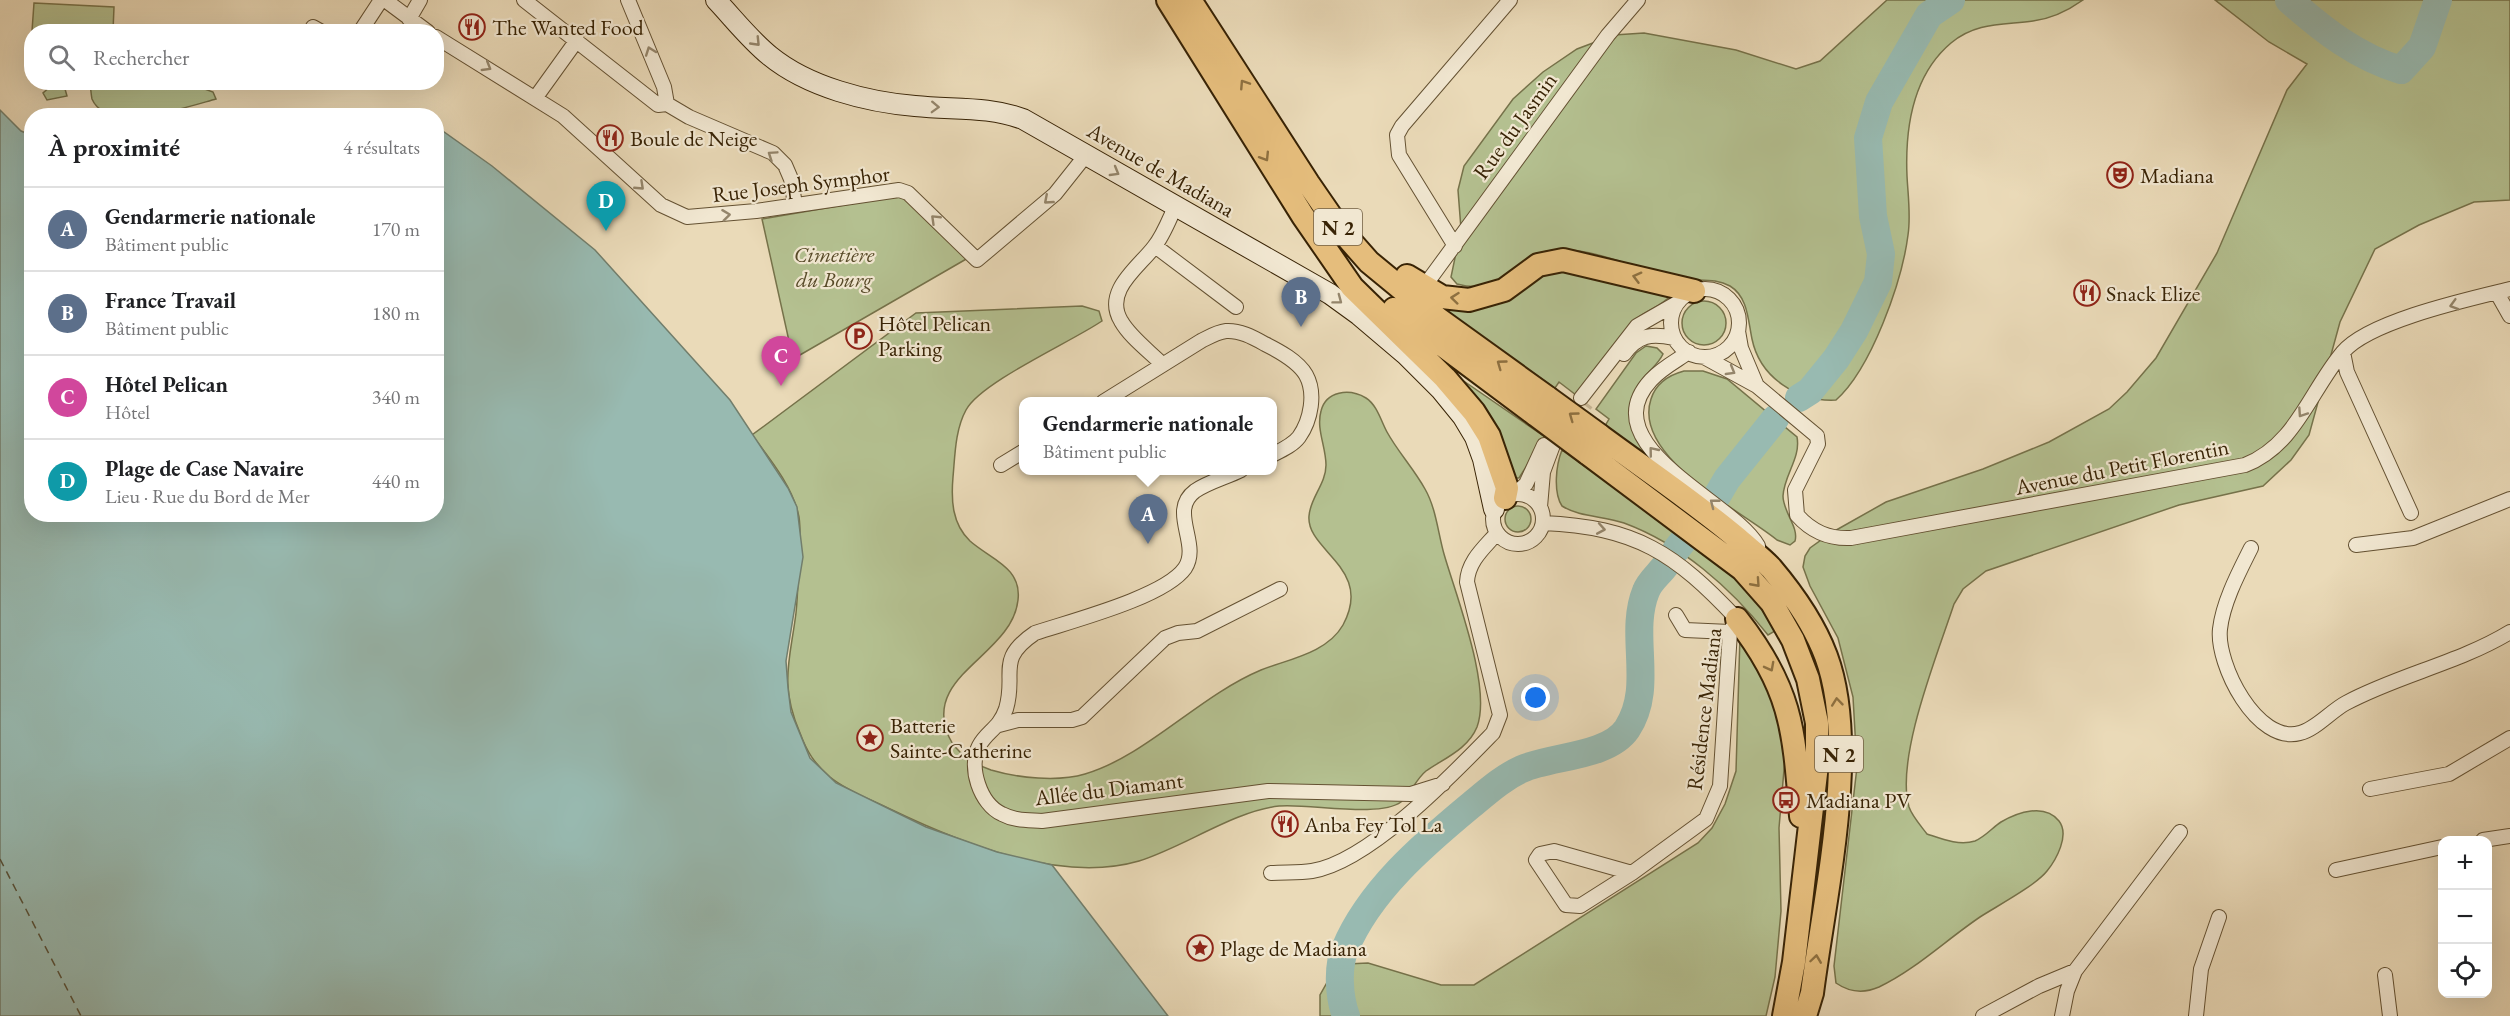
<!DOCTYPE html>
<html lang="fr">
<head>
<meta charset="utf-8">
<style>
  :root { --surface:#fff; --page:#f2f2f2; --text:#202124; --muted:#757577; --line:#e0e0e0; --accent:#111827 }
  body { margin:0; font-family:"EB Garamond",serif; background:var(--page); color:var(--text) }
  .controls { position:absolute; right:18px; bottom:18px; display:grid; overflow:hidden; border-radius:12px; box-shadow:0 6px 24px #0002 }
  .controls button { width:54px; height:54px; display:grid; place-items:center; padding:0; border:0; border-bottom:2px solid var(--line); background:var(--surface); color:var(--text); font:30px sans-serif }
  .you { position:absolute; left:1536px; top:698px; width:21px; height:21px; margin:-15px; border:4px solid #fff; border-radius:50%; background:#1a73e8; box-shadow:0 0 0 9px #1a73e833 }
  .badge { display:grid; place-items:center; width:39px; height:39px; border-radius:50%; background:var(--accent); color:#fff; font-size:20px; font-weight:700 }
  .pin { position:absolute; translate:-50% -50px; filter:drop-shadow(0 2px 3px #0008) }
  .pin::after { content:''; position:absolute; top:32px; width:21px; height:18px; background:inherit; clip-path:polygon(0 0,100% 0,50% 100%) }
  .popup { position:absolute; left:1019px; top:397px; width:258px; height:78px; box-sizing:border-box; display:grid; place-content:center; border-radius:12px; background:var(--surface); filter:drop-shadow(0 2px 4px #0005); font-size:20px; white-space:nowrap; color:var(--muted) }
  .popup b { font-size:22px; color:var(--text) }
  .popup::after { content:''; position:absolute; left:50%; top:100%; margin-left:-12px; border:12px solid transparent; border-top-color:var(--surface) }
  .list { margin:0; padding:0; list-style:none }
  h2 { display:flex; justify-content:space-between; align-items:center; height:78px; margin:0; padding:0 24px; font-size:26px }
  h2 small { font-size:20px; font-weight:400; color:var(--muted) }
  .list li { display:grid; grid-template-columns:39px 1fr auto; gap:18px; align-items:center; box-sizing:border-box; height:84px; padding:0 24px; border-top:2px solid var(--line) }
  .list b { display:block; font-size:22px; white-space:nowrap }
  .list p { margin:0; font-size:20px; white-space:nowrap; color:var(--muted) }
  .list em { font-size:20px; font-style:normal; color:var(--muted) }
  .icon { flex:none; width:33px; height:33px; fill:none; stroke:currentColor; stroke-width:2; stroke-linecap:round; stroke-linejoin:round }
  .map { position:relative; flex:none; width:2510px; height:1016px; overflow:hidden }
  .search { position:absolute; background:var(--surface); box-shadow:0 6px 24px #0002; left:24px; top:24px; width:420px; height:66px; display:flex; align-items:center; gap:15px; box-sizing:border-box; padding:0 21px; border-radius:24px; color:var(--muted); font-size:22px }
  .panel { position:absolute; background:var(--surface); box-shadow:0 6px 24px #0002; left:24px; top:108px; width:420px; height:414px; border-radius:24px }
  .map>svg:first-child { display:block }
  .green { fill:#b4c090; stroke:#76724a; stroke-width:1.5 }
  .water { fill:#98bab1; stroke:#727e6c; stroke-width:1.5 }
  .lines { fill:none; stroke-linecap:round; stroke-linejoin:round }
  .river { stroke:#98bab1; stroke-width:28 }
  .ferry { stroke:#555039; stroke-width:1.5; stroke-dasharray:8 6; stroke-linecap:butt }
  .street-tunnel { stroke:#c6b594; stroke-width:14; stroke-dasharray:14 7; stroke-linecap:butt }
  .street-casing { stroke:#645132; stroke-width:16 }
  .secondary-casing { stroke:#382305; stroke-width:22 }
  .primary-casing { stroke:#382305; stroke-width:26 }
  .street { stroke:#f1e7d1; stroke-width:14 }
  .secondary { stroke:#f1e7d1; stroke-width:20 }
  .primary { stroke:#e5bd7c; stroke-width:22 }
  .primary-bridge-casing { stroke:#382305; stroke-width:26; stroke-linecap:butt }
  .primary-bridge { stroke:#e5bd7c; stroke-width:22 }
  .oneway { stroke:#94856b }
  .oneway2 { stroke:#8e7040 }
  .labels { text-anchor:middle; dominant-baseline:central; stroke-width:4.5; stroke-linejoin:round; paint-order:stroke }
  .shield { fill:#f1e7d1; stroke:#705e42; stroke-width:1.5 }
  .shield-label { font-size:21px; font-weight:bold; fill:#382305 }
  .poi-label { font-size:22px; fill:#382305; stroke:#f1e7d1; text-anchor:start }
  .street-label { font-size:22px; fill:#382305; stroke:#f1e7d1 }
  .park-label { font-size:22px; font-style:italic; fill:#574a28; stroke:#f1e7d1 }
</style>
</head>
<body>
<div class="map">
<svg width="2510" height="1016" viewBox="0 0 2510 1016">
  <rect width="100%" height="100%" fill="#eadab8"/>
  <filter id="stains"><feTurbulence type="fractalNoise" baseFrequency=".00333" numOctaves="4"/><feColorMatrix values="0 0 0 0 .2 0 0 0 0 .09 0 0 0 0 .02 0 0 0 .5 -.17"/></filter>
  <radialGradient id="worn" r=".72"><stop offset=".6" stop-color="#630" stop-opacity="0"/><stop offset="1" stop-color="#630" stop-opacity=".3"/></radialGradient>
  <!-- green -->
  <path class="green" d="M1887,0H2083C2069,10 2050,19 2033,21C2003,25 1976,22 1951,43C1913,75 1905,129 1907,176C1908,196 1911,216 1908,235C1902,282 1871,369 1836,400C1798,402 1760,378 1752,339C1748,320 1748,297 1730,286C1716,278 1700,281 1685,279C1640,274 1593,243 1547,251C1511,258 1504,297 1457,284L1451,277L1461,229L1458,190L1464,166L1513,99L1543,72L1577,49L1614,35L1644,33L1736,50L1796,69L1820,61Z
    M2215,0H2510V200L2474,202L2419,225L2375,249L2340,322L2309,435L2291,460L2263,486L2179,505L1986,571L1963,589L1954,604C1938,653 1895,758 1909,807C1912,816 1921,826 1927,834C1942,839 1959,846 1975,841C1985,837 1993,827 2001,822C2018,812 2045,803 2059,821C2070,835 2056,860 2047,871C2035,886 1997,906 1980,917C1946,940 1915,970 1879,987C1863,994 1849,992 1836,983L1834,966L1857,767L1853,697L1838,638L1810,586L1803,567L1805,556L1810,548L1831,533L1886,502L1983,469L2049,442L2109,409L2127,392L2156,358L2217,253L2287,90L2307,64L2269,42Z
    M34,3L114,7L113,31H32Z
    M102,83L191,84L213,92L216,99C190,106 107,135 92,99C91,95 91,89 90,85Z
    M50,87L65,89L67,96L47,100L43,93Z
    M902,195L968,258L793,359L762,219Z
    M1557,271H1567L1671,295C1661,308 1644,310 1633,322L1576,395L1559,382L1555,388L1439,307Z
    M1682 323a22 22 0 1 1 44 0a22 22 0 1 1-44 0Z
    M1082,306L1099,311L1102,321C1071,342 981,382 966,410C955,430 955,456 953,477C951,500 952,524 970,541C990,559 1022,567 1018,600C1012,656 921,675 949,737C956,753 974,764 991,770C1018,778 1058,782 1085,774C1146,756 1199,696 1261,670C1289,659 1327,653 1343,625C1374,568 1306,551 1309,516C1310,498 1326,484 1326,465C1326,447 1316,429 1321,411C1326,391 1349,388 1366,398C1377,405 1381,421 1387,432C1398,452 1414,469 1425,489C1436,508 1438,533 1444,554C1456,596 1492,687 1477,727C1468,749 1445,758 1426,771C1415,780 1411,794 1401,802C1379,818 1308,803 1279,806C1234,811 1184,847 1139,861C1060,884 961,843 890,809C870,799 847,791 830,777C814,763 807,752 800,733C779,684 790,661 796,613C798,594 798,576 799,558C800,544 801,531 799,517C793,487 770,459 752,435L916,313Z
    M1646,346L1657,348L1663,354C1658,365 1646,373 1639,384C1625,406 1635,437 1649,457L1605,426L1609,419L1596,409L1636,353Z
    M1684,371H1703L1727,379L1797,437C1801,458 1784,475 1783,496C1783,512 1799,527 1795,541L1790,545L1777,540C1742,511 1632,457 1651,399C1656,383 1669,375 1684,371Z
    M1452,373L1545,437L1519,478H1514Z
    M1562,450C1627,499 1739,559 1775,631L1768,635C1731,588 1681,544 1624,523C1604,516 1579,517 1562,506C1553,492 1556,465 1562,450Z
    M1505 519a13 13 0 1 1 26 0a13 13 0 1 1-26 0Z
    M1740,636L1778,707L1785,758L1779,828L1781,911L1775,977L1766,1016H1320V995L1329,979L1347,964L1368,963L1441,985H1474L1698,843L1712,828L1725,804L1736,771Z"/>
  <!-- water -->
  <path class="water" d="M0,110L21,131L31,135L32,514H436L437,127L492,166L595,250L730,400L788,488L797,507L803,557L786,661L788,688L791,712L810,758L836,783L926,827L997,852L1052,865L1168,1016H0Z"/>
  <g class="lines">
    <!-- river -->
    <path class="river" d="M2289,0C2323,30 2357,57 2401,70L2422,47L2438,0
      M1799,398L1810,391L1836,359L1854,331L1878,282L1881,254L1873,216L1868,138L1879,102L1929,15L1951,0
      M1717,496L1727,479L1775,419
      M1676,550L1683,541
      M1346,1016C1339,997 1337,967 1345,949C1369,891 1423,845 1470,806C1486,793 1502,778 1522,769C1551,756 1608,757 1627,729C1655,687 1628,635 1646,591C1649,582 1659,574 1665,566"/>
    <!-- ferry -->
    <path class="ferry" d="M0,859L81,1016"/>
    <!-- street-tunnel -->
    <path class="street-tunnel" d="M1572,422L1587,403"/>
    <!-- street casing -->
    <g class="street-casing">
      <path id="street" d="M385,0L428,32
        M524,0L658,105L667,104L689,117L773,153L785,165L791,179L795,205
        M628,0L664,87L667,104
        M409,19L420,0
        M313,27L322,32
        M360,32L381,0
        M436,37L563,116L661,205L687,217L756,211L899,190L908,193L977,260L1055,194L1086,155
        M536,97L577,40
        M1155,246L1236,307
        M1455,246L1399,155L1397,135L1402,126L1510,0
        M1429,280L1608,35L1638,0
        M1671 323a34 34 0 1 1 68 0a34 34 0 1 1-68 0Z
        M2497,293L2510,316
        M1738,331L1741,348L1757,386
        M1689,352C1676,361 1662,368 1651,380C1590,446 1733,501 1758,546
        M2343,352L2347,372L2411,513
        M1624,354C1638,335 1651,333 1674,338
        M1704,357L1757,386L1817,436L1818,444L1795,490L1797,515C1812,532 1829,539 1851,538L2245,465C2296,445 2310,391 2343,352C2369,321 2469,299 2510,289
        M1162,364C1149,351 1130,337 1121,321C1103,291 1139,267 1154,247C1163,236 1169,220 1175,207
        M1581,398L1637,326L1677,303
        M1103,402L1201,341C1209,337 1217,332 1226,331C1240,330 1254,338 1265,344C1279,351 1298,361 1306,375C1316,393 1311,420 1299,437C1293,445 1282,450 1272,455
        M1001,465L1024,451
        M1241,470C1227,477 1208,482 1195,491C1168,511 1201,544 1185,568C1165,597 1071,621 1035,633C995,660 1017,673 1006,709C999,729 987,731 979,746C968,767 980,804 1002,814C1015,821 1028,820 1042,821L1268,791L1411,794L1443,784
        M1515,494L1526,484L1544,445
        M1493 519a25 25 0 1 1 50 0a25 25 0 1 1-50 0Z
        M1540,507L1543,472L1553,445
        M1543,523C1636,527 1675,553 1737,619L1730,632L1720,786L1706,819L1632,873L1580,906L1566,905L1536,860L1540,854L1554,851L1632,873
        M2356,545L2413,538L2510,499
        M2251,548C2239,572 2223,602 2220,629C2216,664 2257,745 2300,733C2316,729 2331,711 2346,703C2398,675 2459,663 2510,632
        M1676,615L1685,630L1730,632
        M999,725L1018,720H1072L1082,717L1165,638L1178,633L1197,631L1280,589
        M2370,789L2449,774L2510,738
        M2483,840L2510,836
        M2336,870L2442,847
        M1271,873C1284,872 1299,873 1312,871C1369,862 1453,774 1493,733L1500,715L1467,582C1468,561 1484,548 1497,533
        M2385,975L2390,1016
        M1983,1016L2039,986L2075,971
        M2062,1016L2067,991L2075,971L2180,832
        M2196,1016L2201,969L2219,917"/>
    </g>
    <!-- secondary casing -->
    <g class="secondary-casing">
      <path id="secondary" d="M716,0C733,18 750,40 770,56C808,87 867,102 915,106C953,110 988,106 1023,119L1330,294L1359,315L1405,354L1441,390L1463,417L1475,437L1483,459L1494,509"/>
    </g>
    <!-- primary casing -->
    <g class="primary-casing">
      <path id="primary" d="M1168,0L1303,216L1352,287L1445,378L1474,412L1489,436L1507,488L1505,498
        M1190,0L1308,183L1339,228L1369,262L1437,318L1548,398
        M1407,276L1442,297L1469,300L1504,290L1538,265L1563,260L1694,291
        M1394,309L1536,415
        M1599,435C1645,469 1693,501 1737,538C1748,548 1761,557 1771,568C1793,594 1814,624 1826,656C1860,747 1824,898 1812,993L1805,1016
        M1587,453L1742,569L1772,603L1793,640L1808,679L1817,723V765L1794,962L1784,1016
        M1737,619C1792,689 1794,730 1801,816"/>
    </g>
    <!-- street -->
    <use href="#street" class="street"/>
    <!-- secondary -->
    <use href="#secondary" class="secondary"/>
    <!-- primary -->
    <use href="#primary" class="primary"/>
    <!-- primary-bridge casing -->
    <g class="primary-bridge-casing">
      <path id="primary-bridge" d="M1548,398L1599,435
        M1536,415L1587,453"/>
    </g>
    <!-- primary-bridge -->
    <use href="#primary-bridge" class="primary-bridge"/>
  </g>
  <!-- one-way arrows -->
  <defs><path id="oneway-chevron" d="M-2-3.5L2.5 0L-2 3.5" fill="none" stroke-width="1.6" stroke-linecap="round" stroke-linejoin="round" transform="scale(1.5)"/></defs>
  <g class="oneway">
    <use href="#oneway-chevron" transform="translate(756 42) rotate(46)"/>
    <use href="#oneway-chevron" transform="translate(650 51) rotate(-110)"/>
    <use href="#oneway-chevron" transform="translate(487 67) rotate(31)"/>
    <use href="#oneway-chevron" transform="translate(935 107) rotate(2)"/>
    <use href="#oneway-chevron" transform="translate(772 155) rotate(-146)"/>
    <use href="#oneway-chevron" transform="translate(1115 172) rotate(30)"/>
    <use href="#oneway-chevron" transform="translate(640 186) rotate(43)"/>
    <use href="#oneway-chevron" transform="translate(1048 200) rotate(139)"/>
    <use href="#oneway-chevron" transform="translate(726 215) rotate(-7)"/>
    <use href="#oneway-chevron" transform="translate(935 219) rotate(-136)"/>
    <use href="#oneway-chevron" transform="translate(1338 300) rotate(37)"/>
    <use href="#oneway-chevron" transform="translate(2454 305) rotate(164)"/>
    <use href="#oneway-chevron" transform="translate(1731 371) rotate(30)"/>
    <use href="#oneway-chevron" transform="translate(2302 413) rotate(124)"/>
    <use href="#oneway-chevron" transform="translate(1653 451) rotate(-129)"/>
    <use href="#oneway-chevron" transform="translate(1714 503) rotate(-142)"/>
    <use href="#oneway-chevron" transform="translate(1601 529) rotate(10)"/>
  </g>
  <g class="oneway2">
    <use href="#oneway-chevron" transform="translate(1244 84) rotate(-123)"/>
    <use href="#oneway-chevron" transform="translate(1265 157) rotate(58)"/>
    <use href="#oneway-chevron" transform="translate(1637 277) rotate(-165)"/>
    <use href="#oneway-chevron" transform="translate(1455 298) rotate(-174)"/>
    <use href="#oneway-chevron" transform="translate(1501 364) rotate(-144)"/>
    <use href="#oneway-chevron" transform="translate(1573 416) rotate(-144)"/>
    <use href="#oneway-chevron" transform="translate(1756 583) rotate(48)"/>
    <use href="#oneway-chevron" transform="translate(1770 667) rotate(62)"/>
    <use href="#oneway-chevron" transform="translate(1837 702) rotate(-96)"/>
    <use href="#oneway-chevron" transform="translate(1816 959) rotate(-82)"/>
  </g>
  <!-- icons -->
  <defs>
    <g id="restaurant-ring" transform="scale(1.35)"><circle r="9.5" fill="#f1e7d1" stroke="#8f2418" stroke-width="1.5"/><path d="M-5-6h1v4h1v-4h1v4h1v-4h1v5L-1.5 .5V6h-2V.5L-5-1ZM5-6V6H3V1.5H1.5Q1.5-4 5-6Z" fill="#8f2418"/></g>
    <g id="theatre-ring" transform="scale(1.35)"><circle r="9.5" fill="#f1e7d1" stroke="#8f2418" stroke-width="1.5"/><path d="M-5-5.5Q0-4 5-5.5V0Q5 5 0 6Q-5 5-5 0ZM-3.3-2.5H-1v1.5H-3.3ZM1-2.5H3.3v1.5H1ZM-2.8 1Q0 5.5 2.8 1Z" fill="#8f2418"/></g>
    <g id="parking-ring" transform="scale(1.35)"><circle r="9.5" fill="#f1e7d1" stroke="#8f2418" stroke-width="1.5"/><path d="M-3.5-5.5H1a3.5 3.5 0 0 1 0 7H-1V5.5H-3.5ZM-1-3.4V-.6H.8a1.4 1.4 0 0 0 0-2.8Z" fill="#8f2418"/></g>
    <g id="sight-ring" transform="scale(1.35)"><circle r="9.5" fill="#f1e7d1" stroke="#8f2418" stroke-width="1.5"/><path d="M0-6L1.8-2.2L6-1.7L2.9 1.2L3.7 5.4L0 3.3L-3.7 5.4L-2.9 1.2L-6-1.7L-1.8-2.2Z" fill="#8f2418"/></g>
    <g id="bus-ring" transform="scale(1.35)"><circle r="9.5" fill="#f1e7d1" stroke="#8f2418" stroke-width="1.5"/><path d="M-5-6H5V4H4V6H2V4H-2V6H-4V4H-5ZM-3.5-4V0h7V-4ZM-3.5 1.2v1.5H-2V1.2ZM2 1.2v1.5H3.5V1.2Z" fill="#8f2418"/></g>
  </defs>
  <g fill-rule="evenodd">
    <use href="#restaurant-ring" x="472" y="27"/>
    <use href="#restaurant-ring" x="610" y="138"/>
    <use href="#theatre-ring" x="2120" y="175"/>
    <use href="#restaurant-ring" x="2087" y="293"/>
    <use href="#parking-ring" x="859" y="336"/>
    <use href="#sight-ring" x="870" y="738"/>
    <use href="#bus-ring" x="1786" y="800"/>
    <use href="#restaurant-ring" x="1285" y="824"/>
    <use href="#sight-ring" x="1200" y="948"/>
  </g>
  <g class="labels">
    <!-- shield labels -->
    <g class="shield">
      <rect x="1314" y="209" width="48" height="36" rx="4.5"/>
      <rect x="1815" y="736" width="48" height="36" rx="4.5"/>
    </g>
    <g class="shield-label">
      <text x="1338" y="227">N 2</text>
      <text x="1839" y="754">N 2</text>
    </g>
    <!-- poi labels -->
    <g class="poi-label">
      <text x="492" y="27">The Wanted Food</text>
      <text x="630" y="138">Boule de Neige</text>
      <text x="2140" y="175">Madiana</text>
      <text x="2106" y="293">Snack Elize</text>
      <text x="878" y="323">Hôtel Pelican<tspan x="878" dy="25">Parking</tspan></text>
      <text x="890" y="725">Batterie<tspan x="890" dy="25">Sainte-Catherine</tspan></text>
      <text x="1806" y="800">Madiana PV</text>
      <text x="1304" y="824">Anba Fey Tol La</text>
      <text x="1220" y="948">Plage de Madiana</text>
    </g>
    <!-- street labels -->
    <g class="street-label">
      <text transform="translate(1515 126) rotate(-54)">Rue du Jasmin</text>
      <text transform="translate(1161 170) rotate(30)">Avenue de Madiana</text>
      <text transform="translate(801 184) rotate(-7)">Rue Joseph Symphor</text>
      <text transform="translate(2122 467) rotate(-11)">Avenue du Petit Florentin</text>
      <text transform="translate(1704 709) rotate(-83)">Résidence Madiana</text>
      <text transform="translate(1109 789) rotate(-7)">Allée du Diamant</text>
    </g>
    <!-- park labels -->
    <g class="park-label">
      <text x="834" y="254">Cimetière<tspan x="834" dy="25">du Bourg</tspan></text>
    </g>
  </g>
  <rect width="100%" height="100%" filter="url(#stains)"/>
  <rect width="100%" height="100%" fill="url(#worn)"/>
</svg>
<div class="controls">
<button>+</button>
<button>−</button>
<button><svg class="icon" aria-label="locate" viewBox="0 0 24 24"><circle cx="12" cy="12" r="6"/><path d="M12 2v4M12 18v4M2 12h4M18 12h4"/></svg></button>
</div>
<div class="you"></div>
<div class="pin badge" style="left:1148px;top:544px;background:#5c6f8a">A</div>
<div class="popup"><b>Gendarmerie nationale</b>Bâtiment public</div>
<div class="pin badge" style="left:1301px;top:327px;background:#5c6f8a">B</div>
<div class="pin badge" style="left:781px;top:386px;background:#d1479c">C</div>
<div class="pin badge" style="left:606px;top:231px;background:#0f9aa8">D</div>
<div class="search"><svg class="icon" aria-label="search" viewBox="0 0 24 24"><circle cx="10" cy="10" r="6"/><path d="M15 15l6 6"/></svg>Rechercher</div>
<section class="panel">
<h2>À proximité<small>4 résultats</small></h2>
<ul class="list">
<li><span class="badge" style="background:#5c6f8a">A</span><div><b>Gendarmerie nationale</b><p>Bâtiment public</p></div><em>170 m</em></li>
<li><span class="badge" style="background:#5c6f8a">B</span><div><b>France Travail</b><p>Bâtiment public</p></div><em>180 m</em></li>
<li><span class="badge" style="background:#d1479c">C</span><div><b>Hôtel Pelican</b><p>Hôtel</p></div><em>340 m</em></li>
<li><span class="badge" style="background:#0f9aa8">D</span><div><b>Plage de Case Navaire</b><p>Lieu · Rue du Bord de Mer</p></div><em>440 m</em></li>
</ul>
</section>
</div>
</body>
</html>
